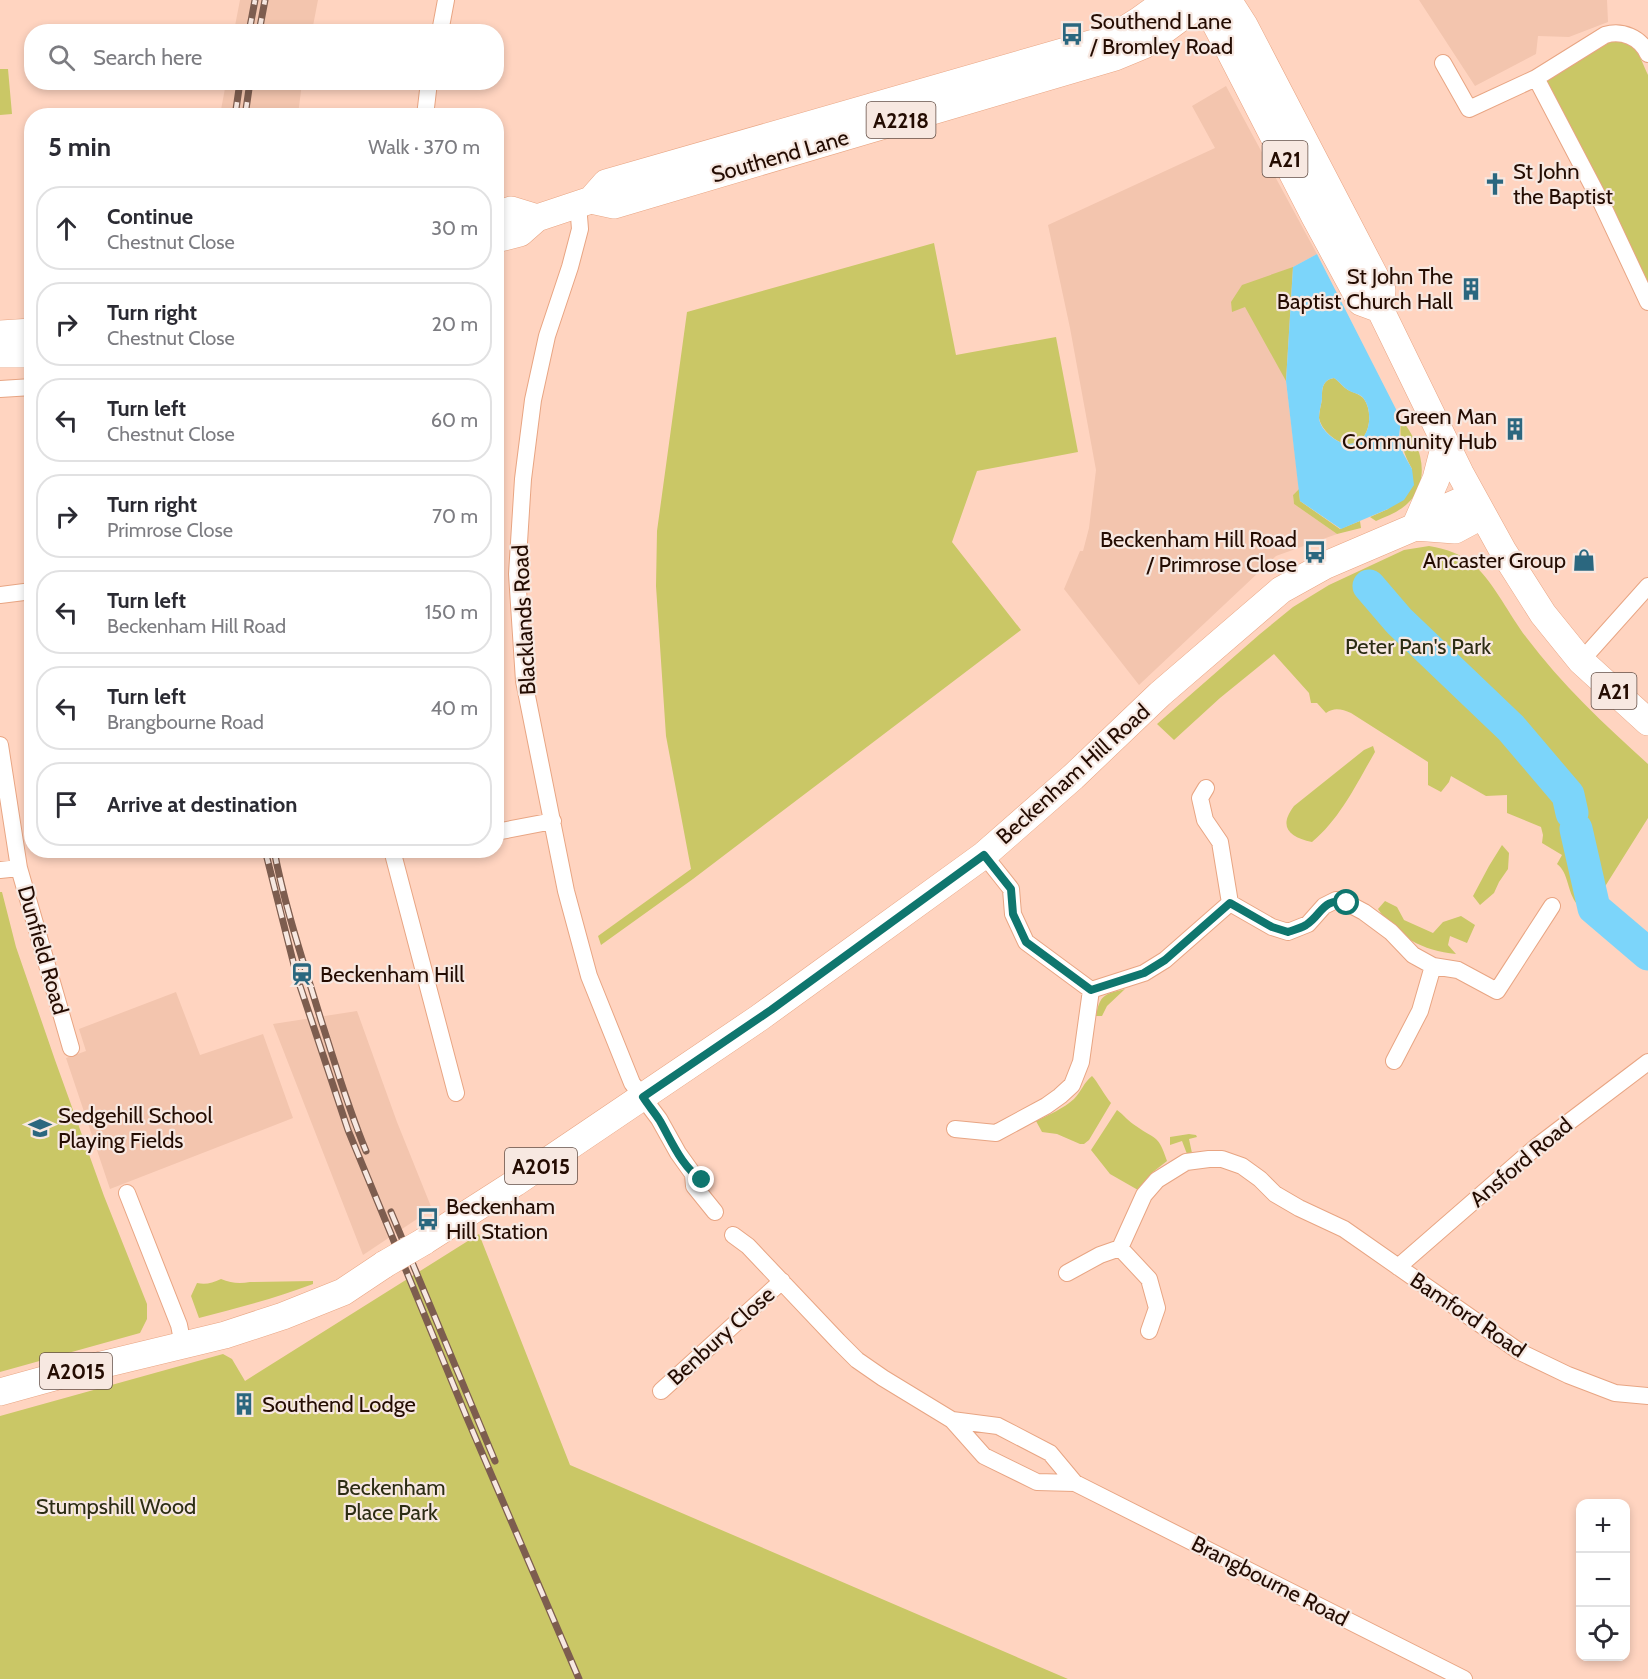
<!DOCTYPE html>
<html lang="en">
<head>
<meta charset="utf-8">
<style>
  :root { --surface:#fff; --page:#f7f7f7; --text:#2b2b33; --muted:#7c7c81; --line:#e1e1e2 }
  body { margin:0; font-family:Cabin,sans-serif; background:var(--page); color:var(--text) }
  .controls { position:absolute; right:18px; bottom:18px; display:grid; overflow:hidden; border-radius:12px; box-shadow:0 3px 9px #0003 }
  .controls button { width:54px; height:54px; display:grid; place-items:center; padding:0; border:0; border-bottom:2px solid var(--line); background:var(--surface); color:var(--text); font:30px sans-serif }
  .stop { position:absolute; width:18px; height:18px; margin:-14px; border:4px solid #0f766e; border-radius:50%; background:#fff }
  .stop.end { background:#0f766e; border-color:#fff; box-shadow:0 2px 6px #0008 }
  .list { margin:0; padding:0; list-style:none }
  h2 { display:flex; justify-content:space-between; align-items:center; height:78px; margin:0; padding:0 24px; font-size:26px }
  h2 small { font-size:20px; font-weight:400; color:var(--muted) }
  .list li { display:grid; grid-template-columns:39px 1fr auto; gap:18px; align-items:center; box-sizing:border-box; height:84px; margin:0 12px 12px; padding:0 12px; border:2px solid var(--line); border-radius:24px }
  .list b { display:block; font-size:22px; white-space:nowrap }
  .list p { margin:0; font-size:20px; white-space:nowrap; color:var(--muted) }
  .list em { font-size:20px; font-style:normal; color:var(--muted) }
  .icon { flex:none; width:33px; height:33px; fill:none; stroke:currentColor; stroke-width:2; stroke-linecap:round; stroke-linejoin:round }
  .map { position:relative; flex:none; width:1648px; height:1679px; overflow:hidden }
  .search { position:absolute; background:var(--surface); box-shadow:0 3px 9px #0003; left:24px; top:24px; width:480px; height:66px; display:flex; align-items:center; gap:15px; box-sizing:border-box; padding:0 21px; border-radius:24px; color:var(--muted); font-size:22px }
  .panel { position:absolute; background:var(--surface); box-shadow:0 3px 9px #0003; left:24px; top:108px; width:480px; height:750px; border-radius:24px }
  .map>svg:first-child { display:block }
  .built { fill:#f3c5ae }
  .green { fill:#cac766 }
  .water { fill:#7cd5fa; fill-rule:evenodd }
  .lines { fill:none; stroke-linecap:round; stroke-linejoin:round }
  .river { stroke:#7cd5fa; stroke-width:33 }
  .street-casing { stroke:#e8a583; stroke-width:18 }
  .primary-casing { stroke:#e8a583; stroke-width:28 }
  .street { stroke:#fff; stroke-width:16 }
  .primary { stroke:#fff; stroke-width:27 }
  .rail-casing { stroke:#7d5d4f; stroke-width:7 }
  .rail { stroke:#f7e8e1; stroke-width:4.5; stroke-dasharray:14; stroke-linecap:butt }
  .primary-bridge-casing { stroke:#e8a583; stroke-width:28; stroke-linecap:butt }
  .primary-bridge { stroke:#fff; stroke-width:27 }
  .route { stroke:#0f766e; stroke-width:8 }
  .labels { text-anchor:middle; dominant-baseline:central; stroke-width:4.5; stroke-linejoin:round; paint-order:stroke }
  .shield { fill:#f7e8e1; stroke:#634e45; stroke-width:1.5 }
  .shield-label { font-size:21px; font-weight:bold; fill:#240c02 }
  .poi-label { font-size:22px; fill:#240c02; stroke:#f7e8e1; text-anchor:start }
  .street-label { font-size:22px; fill:#240c02; stroke:#f7e8e1 }
  .park-label { font-size:22px; fill:#2c2c13; stroke:#f7e8e1 }
</style>
</head>
<body>
<div class="map">
<svg width="1648" height="1679" viewBox="0 0 1648 1679">
  <rect width="100%" height="100%" fill="#ffd4c0"/>
  <!-- built -->
  <path class="built" d="M240,0H318L312,31H234Z
    M1419,0H1607L1608,22L1569,37L1538,36L1536,54L1475,86Z
    M226,83H302L298,115H220Z
    M1226,86L1317,254L1293,267L1286,381L1299,489L1293,495L1294,504L1337,534L1276,556L1139,685L1064,589L1080,551H1083L1089,528L1096,470L1070,328L1048,225L1215,148L1192,106Z
    M176,992L200,1055L263,1034L293,1118L110,1189L66,1058L86,1051L79,1029Z
    M357,1011L397,1122L432,1209L363,1255L273,1024Z"/>
  <!-- green -->
  <path class="green" d="M1612,41C1636,39 1639,56 1648,75V285L1546,81L1547,77Z
    M0,69H8L12,114L0,115Z
    M934,243L956,355L1056,337L1078,452L977,471L952,542L1021,630L693,879L601,945L598,936L691,869L666,736L656,586L657,531L687,312Z
    M1293,267L1286,381L1245,307L1232,312L1231,302L1242,285Z
    M1334,378C1340,382 1343,387 1348,390C1354,393 1360,394 1364,399C1374,413 1370,444 1349,444C1337,444 1321,430 1319,418C1319,412 1321,405 1322,399C1322,389 1322,380 1334,378Z
    M1401,419C1420,442 1433,479 1408,503C1399,512 1387,516 1376,521L1370,517L1388,509L1412,469C1402,450 1399,440 1401,419Z
    M1299,489L1300,501L1340,529L1360,521L1361,528L1337,534L1294,504L1293,495Z
    M1429,546C1447,549 1462,554 1475,566C1494,583 1510,616 1526,637C1562,685 1604,724 1648,764V818L1589,912C1585,910 1580,907 1577,904C1567,892 1569,873 1557,864L1562,855L1542,843L1543,835L1541,827L1507,813V795L1486,796L1451,776L1449,782L1441,792L1428,785V762L1351,713C1342,709 1334,707 1326,713L1317,703H1311L1309,693L1274,654L1220,698L1174,740L1157,724L1260,634L1293,607L1329,585L1404,550Z
    M1373,746L1375,752C1357,783 1340,819 1312,842C1289,837 1278,827 1294,806L1364,750Z
    M1502,845L1509,853L1508,869L1499,882L1494,893L1480,905L1473,896L1489,866Z
    M0,892H2L16,947L55,1060L104,1196L147,1304V1319L140,1333L0,1372Z
    M1385,901L1397,907L1404,920L1433,933L1443,922L1461,916L1475,925L1467,943L1450,936L1448,945L1456,954C1423,951 1396,936 1378,909Z
    M1125,989L1107,1006L1102,1016H1096C1100,994 1105,994 1125,989Z
    M1092,1076C1097,1081 1105,1096 1111,1103L1089,1140L1084,1144H1080L1057,1134L1042,1132L1036,1121C1049,1115 1064,1108 1074,1099C1081,1092 1084,1082 1092,1076Z
    M1117,1110C1124,1115 1129,1122 1136,1126C1157,1141 1158,1134 1167,1161L1153,1172L1138,1190L1110,1174L1091,1150Z
    M1189,1134L1196,1135L1197,1137L1189,1139L1192,1153L1187,1154L1182,1141L1170,1145V1137Z
    M479,1234L570,1465L1068,1679H0V1416L223,1354L232,1359L245,1381Z
    M221,1279C231,1283 239,1284 250,1282L313,1281V1284C276,1298 238,1308 199,1318L191,1296L197,1283C206,1285 212,1283 221,1279Z"/>
  <!-- water -->
  <path class="water" d="M1317,254L1401,419L1399,437L1403,453L1412,469L1414,485L1404,500L1388,509L1341,529L1300,501L1286,381L1293,267ZM1334,378C1340,382 1343,387 1348,390C1354,394 1360,393 1364,399C1374,413 1370,444 1349,444C1337,444 1320,430 1319,418C1319,412 1321,405 1322,399C1322,389 1322,380 1334,378Z"/>
  <g class="lines">
    <!-- river -->
    <path class="river" d="M1369,586L1399,621L1511,728L1568,795L1572,813
      M1576,829L1594,908L1648,954"/>
    <!-- street casing -->
    <g class="street-casing">
      <path id="street" d="M440,32L446,0
        M1648,54C1640,37 1622,30 1605,35L1536,78L1602,204L1648,302
        M1443,63L1469,109L1536,78
        M425,116L429,82
        M578,204L580,229L570,267L547,336L533,400L523,479L517,574L524,681L566,891L589,976L632,1083L659,1119L678,1153L693,1174L702,1180
        M0,389L32,387
        M0,595L32,591
        M1581,661L1648,586
        M0,745L19,868L71,1048
        M1206,788L1200,798L1205,820L1220,842L1230,903
        M496,832L553,821
        M392,850L456,1093
        M984,855L1011,889L1013,914L1026,942L1091,990
        M0,870L19,868
        M1433,966L1458,970L1497,991L1552,906
        M1091,990L1144,973L1165,960L1230,903L1272,927L1288,932L1308,924L1324,906L1336,900L1347,903L1364,912L1391,932L1413,955L1433,966L1420,1011L1394,1061
        M955,1129L996,1133L1046,1106L1060,1096L1072,1085L1081,1062L1091,990
        M693,1174L694,1186L715,1212
        M127,1193L179,1325L183,1345
        M733,1235L748,1246L838,1341L857,1360L883,1378L952,1420L984,1456L1037,1482L1075,1483
        M1120,1248L1149,1279L1157,1308L1149,1331
        M1398,1267L1536,1147L1648,1062
        M1067,1273L1100,1255L1120,1248L1144,1195L1157,1180L1186,1162L1209,1159H1222L1242,1166L1260,1179L1275,1194L1299,1208L1344,1229L1520,1352L1568,1375L1615,1393L1648,1396
        M661,1391L782,1281
        M952,1420L998,1426L1050,1453L1075,1483L1464,1679"/>
    </g>
    <!-- primary casing -->
    <g class="primary-casing">
      <path id="primary" d="M1198,0L1213,19L1223,38L1315,217L1361,302L1380,309
        M1228,0L1244,25L1382,290L1380,309L1460,473L1503,551L1543,614L1581,661L1648,722
        M591,200L606,183L1101,41C1126,31 1146,17 1166,0
        M496,215L511,210L537,218
        M496,239L520,233L537,218L591,200L614,205L1115,57L1144,45L1190,11L1192,0
        M0,334L32,332
        M0,354H32
        M1415,527L1436,479L1445,444
        M1415,527L1455,530L1483,515
        M423,1242L515,1183L759,1018L984,855L1073,777L1160,694L1281,590L1326,565L1415,527L1447,507L1472,496
        M0,1392L76,1371L225,1335L283,1316L343,1292L385,1264"/>
    </g>
    <!-- street -->
    <use href="#street" class="street"/>
    <!-- primary -->
    <use href="#primary" class="primary"/>
    <!-- rail casing -->
    <g class="rail-casing">
      <path id="rail" d="M249,32L255,0
        M259,32L265,0
        M235,116L240,82
        M245,116L250,82
        M265,850L297,977L348,1130L467,1418L579,1679
        M274,850C285,908 304,964 321,1020C335,1063 348,1108 366,1151
        M391,1212L495,1461"/>
    </g>
    <!-- rail -->
    <use href="#rail" class="rail"/>
    <!-- primary-bridge casing -->
    <g class="primary-bridge-casing">
      <path id="primary-bridge" d="M385,1264L423,1242"/>
    </g>
    <!-- primary-bridge -->
    <use href="#primary-bridge" class="primary-bridge"/>
  </g>
  <g class="lines">
    <!-- route -->
    <path class="route" d="M702,1180C682,1167 672,1142 660,1121C655,1113 648,1105 643,1097L771,1010L984,855L1011,889L1013,914L1026,942L1091,990L1144,973L1165,960L1230,903L1272,927L1288,932C1294,930 1301,928 1306,925C1323,914 1322,897 1347,903"/>
  </g>
  <!-- icons -->
  <defs>
    <g id="bus-bare" transform="scale(1.8)"><path d="M-5-6H5V4H4V6H2V4H-2V6H-4V4H-5ZM-3.5-4V0h7V-4ZM-3.5 1.2v1.5H-2V1.2ZM2 1.2v1.5H3.5V1.2Z" fill="#2b677f" stroke="#f7e8e1" stroke-width="2.5" paint-order="stroke"/></g>
    <g id="church-bare" transform="scale(1.8)"><path d="M-1.2-6h2.4v3.5h3.3v2.4h-3.3V6h-2.4V-.1h-3.3v-2.4h3.3Z" fill="#2b677f" stroke="#f7e8e1" stroke-width="2.5" paint-order="stroke"/></g>
    <g id="building-bare" transform="scale(1.8)"><path d="M-4-6H4V6H1V3H-1V6H-4ZM-2.5-4.3h1.7v1.8h-1.7ZM.8-4.3h1.7v1.8H.8ZM-2.5-1h1.7V.8h-1.7ZM.8-1h1.7V.8H.8Z" fill="#2b677f" stroke="#f7e8e1" stroke-width="2.5" paint-order="stroke"/></g>
    <g id="shop-bare" transform="scale(1.8)"><path d="M-5-2.5h2.3a2.7 3.5 0 0 1 5.4 0H5L5.5 6h-11ZM-1.5-2.5h3a1.5 2.3 0 0 0-3 0Z" fill="#2b677f" stroke="#f7e8e1" stroke-width="2.5" paint-order="stroke"/></g>
    <g id="station-bare" transform="scale(1.8)"><path d="M-3-6H3Q5-6 5-4V2Q5 4 3 4L4.5 6H3L1.5 4h-3L-3 6H-4.5L-3 4Q-5 4-5 2V-4Q-5-6-3-6ZM-3.5-4v3h7v-3ZM-3.5 1v1.5H-2V1ZM2 1v1.5H3.5V1Z" fill="#2b677f" stroke="#f7e8e1" stroke-width="2.5" paint-order="stroke"/></g>
    <g id="school-bare" transform="scale(1.8)"><path d="M0-5L7-2L0 1L-7-2ZM-4 1L0 2.5L4 1V4Q0 6-4 4Z" fill="#2b677f" stroke="#f7e8e1" stroke-width="2.5" paint-order="stroke"/></g>
  </defs>
  <g fill-rule="evenodd">
    <use href="#bus-bare" x="1072" y="34"/>
    <use href="#church-bare" x="1495" y="184"/>
    <use href="#building-bare" x="1471" y="289"/>
    <use href="#building-bare" x="1515" y="429"/>
    <use href="#bus-bare" x="1315" y="552"/>
    <use href="#shop-bare" x="1584" y="560"/>
    <use href="#station-bare" x="302" y="974"/>
    <use href="#school-bare" x="40" y="1128"/>
    <use href="#bus-bare" x="428" y="1219"/>
    <use href="#building-bare" x="244" y="1404"/>
  </g>
  <g class="labels">
    <!-- shield labels -->
    <g class="shield">
      <rect x="866.5" y="102" width="69" height="36" rx="4.5"/>
      <rect x="1262.5" y="141" width="45" height="36" rx="4.5"/>
      <rect x="1591.5" y="673" width="45" height="36" rx="4.5"/>
      <rect x="505" y="1148" width="72" height="36" rx="4.5"/>
      <rect x="40" y="1353" width="72" height="36" rx="4.5"/>
    </g>
    <g class="shield-label">
      <text x="901" y="120">A2218</text>
      <text x="1285" y="159">A21</text>
      <text x="1614" y="691">A21</text>
      <text x="541" y="1166">A2015</text>
      <text x="76" y="1371">A2015</text>
    </g>
    <!-- poi labels -->
    <g class="poi-label">
      <text x="1090" y="21">Southend Lane<tspan x="1090" dy="25">/ Bromley Road</tspan></text>
      <text x="1513" y="171">St John<tspan x="1513" dy="25">the Baptist</tspan></text>
      <text x="1453" y="276" text-anchor="end">St John The<tspan x="1453" dy="25">Baptist Church Hall</tspan></text>
      <text x="1497" y="416" text-anchor="end">Green Man<tspan x="1497" dy="25">Community Hub</tspan></text>
      <text x="1297" y="539" text-anchor="end">Beckenham Hill Road<tspan x="1297" dy="25">/ Primrose Close</tspan></text>
      <text x="1566" y="560" text-anchor="end">Ancaster Group</text>
      <text x="320" y="974">Beckenham Hill</text>
      <text x="58" y="1115">Sedgehill School<tspan x="58" dy="25">Playing Fields</tspan></text>
      <text x="446" y="1206">Beckenham<tspan x="446" dy="25">Hill Station</tspan></text>
      <text x="262" y="1404">Southend Lodge</text>
    </g>
    <!-- street labels -->
    <g class="street-label">
      <text transform="translate(780 156) rotate(-16)">Southend Lane</text>
      <text transform="translate(524 620) rotate(-93)">Blacklands Road</text>
      <text transform="translate(1073 774) rotate(-42)">Beckenham Hill Road</text>
      <text transform="translate(43 950) rotate(74)">Dunfield Road</text>
      <text transform="translate(1521 1162) rotate(-40)">Ansford Road</text>
      <text transform="translate(1468 1315) rotate(34)">Bamford Road</text>
      <text transform="translate(721 1336) rotate(-42)">Benbury Close</text>
      <text transform="translate(1270 1581) rotate(27)">Brangbourne Road</text>
    </g>
    <!-- park labels -->
    <g class="park-label">
      <text x="1418" y="646">Peter Pan's Park</text>
      <text x="391" y="1487">Beckenham<tspan x="391" dy="25">Place Park</tspan></text>
      <text x="116" y="1506">Stumpshill Wood</text>
    </g>
  </g>
</svg>
<div class="controls">
<button>+</button>
<button>−</button>
<button><svg class="icon" aria-label="locate" viewBox="0 0 24 24"><circle cx="12" cy="12" r="6"/><path d="M12 2v4M12 18v4M2 12h4M18 12h4"/></svg></button>
</div>
<div class="stop" style="left:1347px;top:903px"></div>
<div class="stop end" style="left:702px;top:1180px"></div>
<div class="search"><svg class="icon" aria-label="search" viewBox="0 0 24 24"><circle cx="10" cy="10" r="6"/><path d="M15 15l6 6"/></svg>Search here</div>
<section class="panel">
<h2>5 min<small>Walk · 370 m</small></h2>
<ul class="list">
<li><svg class="icon" aria-label="ahead" viewBox="0 0 24 24"><path d="M12 20V5M6 11l6-6 6 6"/></svg><div><b>Continue</b><p>Chestnut Close</p></div><em>30 m</em></li>
<li><svg class="icon" aria-label="right" viewBox="0 0 24 24"><path d="M7 20v-9h11M14 6l5 5-5 5"/></svg><div><b>Turn right</b><p>Chestnut Close</p></div><em>20 m</em></li>
<li><svg class="icon" aria-label="left" viewBox="0 0 24 24"><path d="M17 20v-9H6M10 6l-5 5 5 5"/></svg><div><b>Turn left</b><p>Chestnut Close</p></div><em>60 m</em></li>
<li><svg class="icon" aria-label="right" viewBox="0 0 24 24"><path d="M7 20v-9h11M14 6l5 5-5 5"/></svg><div><b>Turn right</b><p>Primrose Close</p></div><em>70 m</em></li>
<li><svg class="icon" aria-label="left" viewBox="0 0 24 24"><path d="M17 20v-9H6M10 6l-5 5 5 5"/></svg><div><b>Turn left</b><p>Beckenham Hill Road</p></div><em>150 m</em></li>
<li><svg class="icon" aria-label="left" viewBox="0 0 24 24"><path d="M17 20v-9H6M10 6l-5 5 5 5"/></svg><div><b>Turn left</b><p>Brangbourne Road</p></div><em>40 m</em></li>
<li><svg class="icon" aria-label="arrive" viewBox="0 0 24 24"><path d="M6 21V4h12l-3 4 3 4H6"/></svg><div><b>Arrive at destination</b></div></li>
</ul>
</section>
</div>
</body>
</html>
